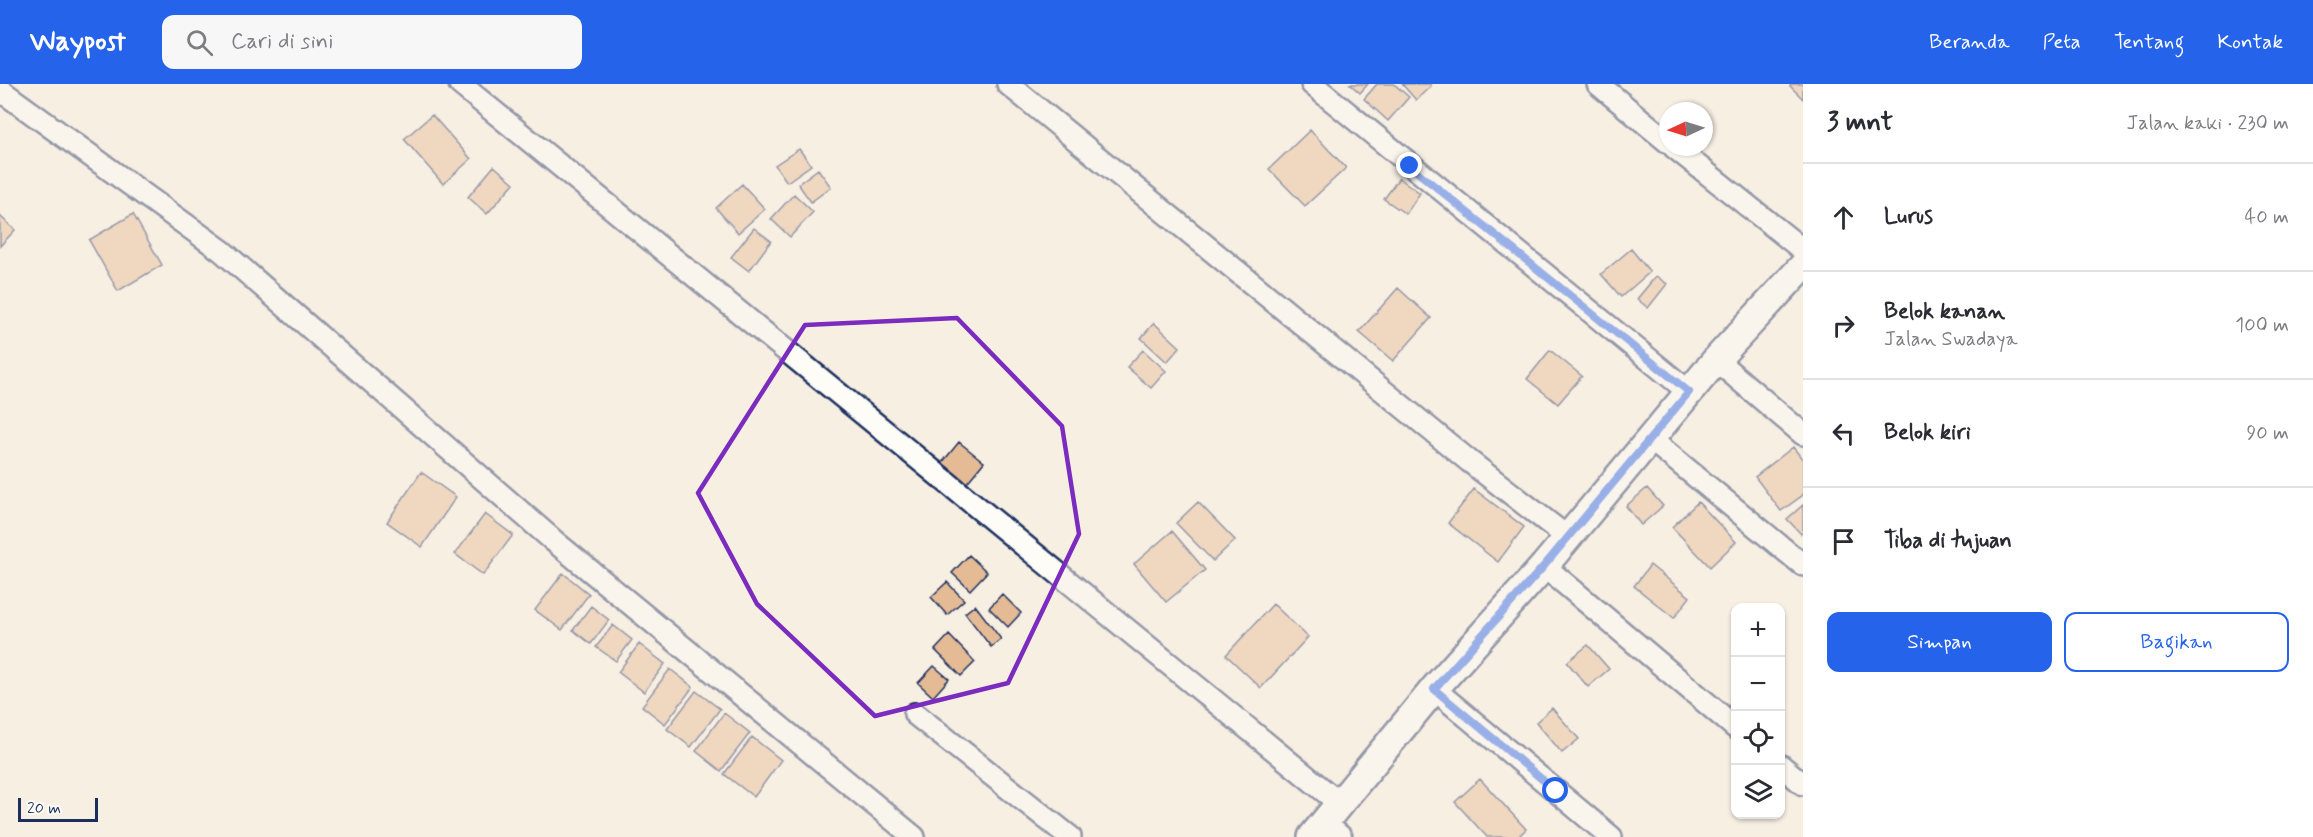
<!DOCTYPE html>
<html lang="id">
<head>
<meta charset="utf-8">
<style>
  :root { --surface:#fff; --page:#f7f7f7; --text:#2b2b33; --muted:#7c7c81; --line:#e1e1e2; --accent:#2563eb }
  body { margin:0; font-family:Mynerve,sans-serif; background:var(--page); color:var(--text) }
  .controls { position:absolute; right:18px; bottom:18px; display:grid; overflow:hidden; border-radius:12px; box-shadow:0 2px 4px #0004 }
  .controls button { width:54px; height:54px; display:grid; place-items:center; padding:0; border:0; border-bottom:2px solid var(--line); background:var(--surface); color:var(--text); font:30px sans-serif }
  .compass { position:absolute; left:1659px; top:18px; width:54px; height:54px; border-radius:50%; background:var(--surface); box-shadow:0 2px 4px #0004; rotate:266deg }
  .scale { position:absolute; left:18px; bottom:15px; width:80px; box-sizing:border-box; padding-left:6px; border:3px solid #1b2f5e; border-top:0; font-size:16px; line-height:21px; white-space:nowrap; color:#1b2f5e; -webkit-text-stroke:4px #fdfcf7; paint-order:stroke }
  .stop { position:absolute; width:18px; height:18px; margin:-14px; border:4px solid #2563eb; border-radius:50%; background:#fff }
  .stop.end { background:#2563eb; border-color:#fff; box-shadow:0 2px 6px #0008 }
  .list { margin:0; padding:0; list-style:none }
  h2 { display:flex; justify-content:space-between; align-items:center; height:78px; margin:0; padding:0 24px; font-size:26px }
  h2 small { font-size:20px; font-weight:400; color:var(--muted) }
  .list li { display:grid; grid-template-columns:39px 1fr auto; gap:18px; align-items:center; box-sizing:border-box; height:108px; padding:0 24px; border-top:2px solid var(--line) }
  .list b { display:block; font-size:22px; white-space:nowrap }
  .list p { margin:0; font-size:20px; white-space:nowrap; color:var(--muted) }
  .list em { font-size:20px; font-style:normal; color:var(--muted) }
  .actions { display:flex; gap:12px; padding:18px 24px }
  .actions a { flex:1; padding:14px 0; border:2px solid var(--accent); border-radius:12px; text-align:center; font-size:21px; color:var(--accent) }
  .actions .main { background:var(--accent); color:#fff }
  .icon { flex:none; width:33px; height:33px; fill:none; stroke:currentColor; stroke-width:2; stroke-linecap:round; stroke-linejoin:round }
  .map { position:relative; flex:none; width:1803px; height:753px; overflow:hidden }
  header { display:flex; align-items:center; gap:36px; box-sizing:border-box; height:84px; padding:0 30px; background:var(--accent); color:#fff }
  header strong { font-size:28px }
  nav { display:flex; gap:33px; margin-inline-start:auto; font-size:21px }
  .search { width:420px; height:54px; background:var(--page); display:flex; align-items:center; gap:15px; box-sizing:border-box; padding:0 21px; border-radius:12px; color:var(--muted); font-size:22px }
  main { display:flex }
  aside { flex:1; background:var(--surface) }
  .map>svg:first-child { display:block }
  .building { fill:#e5bb95; stroke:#1b2f5e; stroke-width:1.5 }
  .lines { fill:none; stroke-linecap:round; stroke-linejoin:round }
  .minor-casing { stroke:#1b2f5e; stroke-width:26 }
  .tertiary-casing { stroke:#1b2f5e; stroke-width:32 }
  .minor { stroke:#fdfcf7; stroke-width:21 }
  .tertiary { stroke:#fdfcf7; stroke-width:27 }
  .route { stroke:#2563eb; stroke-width:8 }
  .marked { fill:none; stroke:#7b2cbf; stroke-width:4.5; stroke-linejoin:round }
</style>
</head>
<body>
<header>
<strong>Waypost</strong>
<div class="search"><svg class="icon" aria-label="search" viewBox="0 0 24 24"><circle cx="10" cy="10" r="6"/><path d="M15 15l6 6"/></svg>Cari di sini</div>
<nav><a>Beranda</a><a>Peta</a><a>Tentang</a><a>Kontak</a></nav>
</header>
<main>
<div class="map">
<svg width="1803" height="753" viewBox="0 0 1803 753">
  <rect width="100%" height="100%" fill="#f8efe3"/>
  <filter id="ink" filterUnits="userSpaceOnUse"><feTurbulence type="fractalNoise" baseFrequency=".0167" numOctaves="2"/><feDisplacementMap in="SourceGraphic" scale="12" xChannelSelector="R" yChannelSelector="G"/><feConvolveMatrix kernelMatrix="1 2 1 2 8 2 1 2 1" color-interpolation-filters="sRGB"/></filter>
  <g filter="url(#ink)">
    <!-- building -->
    <path class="building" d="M1350,0H1368L1360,9Z
      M1377,0H1394L1409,13L1388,37L1364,15Z
      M1402,0H1430L1431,2L1416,16Z
      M1792,0H1803V15L1790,2Z
      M432,31L471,75L443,100L404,55Z
      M1310,46L1346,84L1305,122L1269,85Z
      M799,65L811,81L787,98L775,81Z
      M494,82L514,99L487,130L468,113Z
      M818,85L831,103L811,118L798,100Z
      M1399,94L1420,109L1406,130L1384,115Z
      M742,100L765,125L738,149L716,124Z
      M794,110L813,128L790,153L771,135Z
      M133,130L162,181L118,207L89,156Z
      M0,132L15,146L0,162Z
      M754,144L771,157L749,187L731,173Z
      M1631,165L1650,188L1621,213L1601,190Z
      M1656,192L1667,200L1648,224L1637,215Z
      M1398,204L1431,234L1393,277L1359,248Z
      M1154,239L1180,263L1167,278L1141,254Z
      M1143,266L1166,287L1151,304L1127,283Z
      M1550,266L1582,292L1558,320L1527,295Z
      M959,358L984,378L966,400L941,380Z
      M1793,363L1803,376V411L1781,427L1755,393Z
      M421,388L456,413L422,463L387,438Z
      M1647,404L1663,422L1641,441L1626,422Z
      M1474,405L1524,443L1498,478L1448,439Z
      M1198,418L1235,456L1213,477L1176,439Z
      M1698,418L1736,458L1710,483L1672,443Z
      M1803,421V448L1801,450L1787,435Z
      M485,430L513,451L483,491L455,470Z
      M1172,447L1205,486L1166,518L1134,480Z
      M969,471L987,488L970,506L952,489Z
      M1650,481L1690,513L1674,534L1634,502Z
      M563,489L589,510L562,546L535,526Z
      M947,498L964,516L947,531L931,513Z
      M1002,510L1021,529L1008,543L989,524Z
      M1273,520L1308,553L1261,604L1226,571Z
      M975,521L1001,555L991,563L965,529Z
      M591,522L609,536L591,560L573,546Z
      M613,541L632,556L616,577L596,563Z
      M949,551L975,578L961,592L935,566Z
      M639,560L665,580L644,608L618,588Z
      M1588,561L1609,585L1588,603L1567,578Z
      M934,582L949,595L933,613L918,599Z
      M670,585L693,603L665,640L642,622Z
      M696,607L720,625L691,663L667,645Z
      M1552,624L1579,655L1562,669L1536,638Z
      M724,629L750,649L721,687L696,667Z
      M752,653L781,676L754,713L724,690Z
      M1480,695L1526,745L1518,753H1487L1455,718Z"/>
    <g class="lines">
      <!-- minor casing -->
      <g class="minor-casing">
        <path id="minor" d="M460,0L1339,719
          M1008,0L1469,377L1567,453
          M1312,0L1689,308
          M1598,0L1668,58
          M0,6L222,167L554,457L914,753
          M1674,63L1803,166
          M1716,276L1803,350
          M1649,354L1803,481
          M1544,482L1736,644
          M1434,605L1611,753
          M915,630L1070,753
          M1780,681L1803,700
          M1324,738L1341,753"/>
      </g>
      <!-- tertiary casing -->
      <g class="tertiary-casing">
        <path id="tertiary" d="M1312,753L1434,605L1544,482L1716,276L1803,182"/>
      </g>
      <!-- minor -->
      <use href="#minor" class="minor"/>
      <!-- tertiary -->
      <use href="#tertiary" class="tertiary"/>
    </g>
  </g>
  <g class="lines" filter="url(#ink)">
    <!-- route -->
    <path class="route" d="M1410,82L1689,308L1544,482L1434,605L1556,707"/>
  </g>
  <!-- marked area -->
  <path d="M0 0H1803V753H0ZM957,234L1062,342L1079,450L1008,599L875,632L757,520L698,409L805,241Z" fill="#f8efe3" fill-opacity=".55" fill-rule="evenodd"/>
  <path class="marked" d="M957,234L1062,342L1079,450L1008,599L875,632L757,520L698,409L805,241Z"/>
</svg>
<div class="controls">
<button>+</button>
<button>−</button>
<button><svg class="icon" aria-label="locate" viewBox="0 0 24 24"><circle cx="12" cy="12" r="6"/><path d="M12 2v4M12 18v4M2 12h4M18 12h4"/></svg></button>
<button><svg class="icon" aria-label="layers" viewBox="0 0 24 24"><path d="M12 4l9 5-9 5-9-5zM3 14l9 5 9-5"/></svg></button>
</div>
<svg class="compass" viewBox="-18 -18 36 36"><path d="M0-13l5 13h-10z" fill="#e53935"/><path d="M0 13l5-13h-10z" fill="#7c7c81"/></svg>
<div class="scale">20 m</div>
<div class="stop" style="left:1556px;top:707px"></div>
<div class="stop end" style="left:1410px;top:82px"></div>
</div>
<aside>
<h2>3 mnt<small>Jalan kaki · 230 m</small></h2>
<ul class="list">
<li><svg class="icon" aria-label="ahead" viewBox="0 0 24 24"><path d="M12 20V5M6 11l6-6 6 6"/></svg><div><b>Lurus</b></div><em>40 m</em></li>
<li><svg class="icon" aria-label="right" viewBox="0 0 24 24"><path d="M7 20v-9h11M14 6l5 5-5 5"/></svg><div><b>Belok kanan</b><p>Jalan Swadaya</p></div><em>100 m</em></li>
<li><svg class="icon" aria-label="left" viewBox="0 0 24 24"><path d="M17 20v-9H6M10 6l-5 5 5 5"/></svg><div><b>Belok kiri</b></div><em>90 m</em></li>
<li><svg class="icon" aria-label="arrive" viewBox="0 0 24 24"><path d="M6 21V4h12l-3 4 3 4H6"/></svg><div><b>Tiba di tujuan</b></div></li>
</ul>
<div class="actions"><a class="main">Simpan</a><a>Bagikan</a></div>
</aside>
</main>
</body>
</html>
